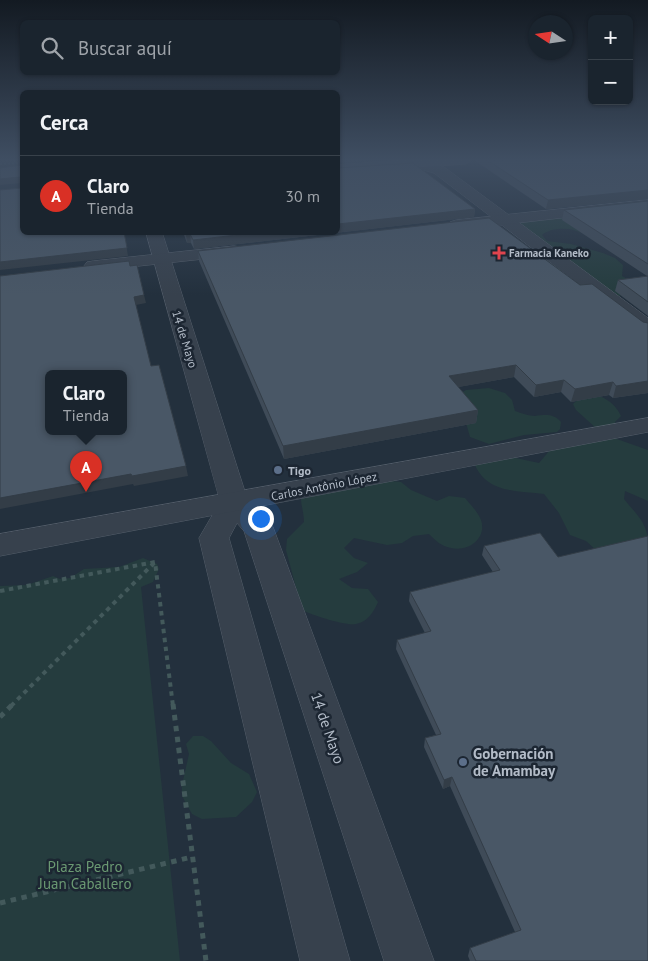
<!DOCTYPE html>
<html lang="es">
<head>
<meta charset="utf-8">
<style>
  :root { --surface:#1a242e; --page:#232c36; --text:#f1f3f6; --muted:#9fa4aa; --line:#38414a; --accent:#d93025 }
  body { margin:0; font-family:"PT Sans",sans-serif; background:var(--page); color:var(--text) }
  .controls { position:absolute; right:15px; top:15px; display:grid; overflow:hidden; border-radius:8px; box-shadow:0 1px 4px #0004 }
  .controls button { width:45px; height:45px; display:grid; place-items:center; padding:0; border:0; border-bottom:1px solid var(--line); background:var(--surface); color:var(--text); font:25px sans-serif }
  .compass { position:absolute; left:528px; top:15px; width:45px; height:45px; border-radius:50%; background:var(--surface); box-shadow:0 1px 4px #0004; rotate:282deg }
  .you { position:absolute; left:260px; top:518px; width:18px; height:18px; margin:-12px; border:4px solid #fff; border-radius:50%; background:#1a73e8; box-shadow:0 0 0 8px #1a73e833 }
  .badge { display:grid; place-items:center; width:32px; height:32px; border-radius:50%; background:var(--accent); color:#fff; font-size:16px; font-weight:700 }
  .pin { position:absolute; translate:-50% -41px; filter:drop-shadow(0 1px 2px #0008) }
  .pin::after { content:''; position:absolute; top:26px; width:18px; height:15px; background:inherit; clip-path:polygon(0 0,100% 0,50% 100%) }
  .popup { position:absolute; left:45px; top:370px; width:82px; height:65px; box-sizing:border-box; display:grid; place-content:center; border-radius:8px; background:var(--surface); filter:drop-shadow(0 1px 4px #0005); font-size:16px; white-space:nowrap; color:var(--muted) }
  .popup b { font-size:19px; color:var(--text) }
  .popup::after { content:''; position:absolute; left:50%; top:100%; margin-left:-10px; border:10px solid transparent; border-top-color:var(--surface) }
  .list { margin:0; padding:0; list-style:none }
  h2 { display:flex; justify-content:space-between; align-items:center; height:65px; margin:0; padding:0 20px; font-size:21px }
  h2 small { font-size:16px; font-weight:400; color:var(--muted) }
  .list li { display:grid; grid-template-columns:32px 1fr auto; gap:15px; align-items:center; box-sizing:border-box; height:80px; padding:0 20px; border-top:1px solid var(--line) }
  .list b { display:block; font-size:19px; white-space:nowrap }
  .list p { margin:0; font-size:16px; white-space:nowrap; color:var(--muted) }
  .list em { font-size:16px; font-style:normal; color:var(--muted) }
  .icon { flex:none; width:28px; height:28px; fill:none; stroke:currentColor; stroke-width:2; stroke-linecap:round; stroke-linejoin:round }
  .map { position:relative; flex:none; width:648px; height:961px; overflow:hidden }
  .search { position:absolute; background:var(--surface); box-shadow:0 1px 4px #0004; left:20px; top:20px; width:320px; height:55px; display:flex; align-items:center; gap:12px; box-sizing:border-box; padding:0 18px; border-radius:8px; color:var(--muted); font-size:19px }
  .panel { position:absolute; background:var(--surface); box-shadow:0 1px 4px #0004; left:20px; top:90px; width:320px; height:145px; border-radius:8px }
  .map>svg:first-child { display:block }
  .green { fill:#253c3e }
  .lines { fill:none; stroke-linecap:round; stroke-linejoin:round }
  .minor-casing { stroke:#555f6b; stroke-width:1 }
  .tertiary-casing { stroke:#555f6b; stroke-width:1 }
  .secondary-casing { stroke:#555f6b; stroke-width:1 }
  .path-far2 { stroke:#43595b; stroke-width:2; stroke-dasharray:2 2; stroke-linecap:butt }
  .path-far1 { stroke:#43595b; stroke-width:4; stroke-dasharray:4.5 4.5; stroke-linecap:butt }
  .path { stroke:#43595b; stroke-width:5; stroke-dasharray:5.5 5.5; stroke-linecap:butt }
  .minor { fill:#37414d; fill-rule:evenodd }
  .tertiary { fill:#37414d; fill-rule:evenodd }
  .secondary { fill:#455160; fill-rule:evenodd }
  .wall { fill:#3f4b58 }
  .shaded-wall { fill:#333d47 }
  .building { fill:#495766; stroke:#333d47; fill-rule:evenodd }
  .health-dot { fill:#e0444e; stroke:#1c2632; stroke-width:2 }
  .service-dot { fill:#5c6f8a; stroke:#1c2632; stroke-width:2 }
  .labels { text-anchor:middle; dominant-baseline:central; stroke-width:5; stroke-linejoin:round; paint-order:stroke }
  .far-poi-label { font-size:11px; font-weight:bold; fill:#b3bcc8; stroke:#1c2632; text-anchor:start }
  .street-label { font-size:12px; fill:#b3bcc8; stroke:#1c2632 }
  .poi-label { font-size:12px; font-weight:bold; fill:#b3bcc8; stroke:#1c2632; text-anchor:start }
  .near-street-label { font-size:15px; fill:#b3bcc8; stroke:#1c2632 }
  .near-poi-label { font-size:15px; font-weight:bold; fill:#b3bcc8; stroke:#1c2632; text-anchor:start }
  .near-park-label { font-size:15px; fill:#6a9972; stroke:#1c2632 }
</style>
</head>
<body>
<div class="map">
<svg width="648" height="961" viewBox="0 0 648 961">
  <rect width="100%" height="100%" fill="#23303d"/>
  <!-- green -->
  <path class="green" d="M556,212L581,233C571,227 551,227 542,235L547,241L571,244L603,253L615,258L623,265L622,276L634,283L633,291L619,296H610L582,289L566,273L556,271L536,258C535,250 519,231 513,222Z
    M489,388L505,393L512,400L515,411C521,413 529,416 535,416C545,415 553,413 561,422L560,429L557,432L524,435L489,444L470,437L458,395L466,390Z
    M587,391C603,397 614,401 621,416L615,422L616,426L597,429L576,410L573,404Z
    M614,438L648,450V501L625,491L624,499C635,513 647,522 648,541L597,551L586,541L570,535L559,513L544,494C518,491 487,493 475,465L511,457L539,463L556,443Z
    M371,479L401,482L411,490L437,501L449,496L465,498C470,504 478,512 481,520C487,538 469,552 451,548C441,546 436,541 429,534L413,536L402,543L387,545L354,538L344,548L354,558L368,563L357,572L339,579L352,588L368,589L378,602C374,611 368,622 356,624C345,626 312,615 302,610L286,550L287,539L304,522C304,512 300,503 301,493Z
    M143,558L157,564L159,569L153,582L141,587L180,961H0V586L27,585L53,576L60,579L70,578L84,569L119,567Z
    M193,736H203L211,741L231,763L249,774L257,792L252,802L236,817L202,819L192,814L182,796V785L189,754L186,744Z"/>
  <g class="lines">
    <!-- minor casing -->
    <g class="minor-casing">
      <path id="minor" d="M420,160L444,167L648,318V334L641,332L434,173L413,167L412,164L413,161Z
        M146,232H162L247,498L268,520L273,527L434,961H384L244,531L237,523L229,538L350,961H300L199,538L220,502Z"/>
    </g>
    <!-- tertiary casing -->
    <g class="tertiary-casing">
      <path id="tertiary" d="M648,200V208L456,230L450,228L448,225L450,222L456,220Z
        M234,246L240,247L242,251L240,255L93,271L87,270L84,266L87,262L93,261Z
        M648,418V432L0,556V534Z"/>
    </g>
    <!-- secondary casing -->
    <g class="secondary-casing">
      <path id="secondary" d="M404,160H472L466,164L338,173V165Z"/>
    </g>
    <!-- path-far2 -->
    <path class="path-far2" d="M0,164L22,163"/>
    <!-- path-far1 -->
    <path class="path-far1" d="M0,591L155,562L173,706
      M11,706L155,562"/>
    <!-- path -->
    <path class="path" d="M173,704L206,961
      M0,717L13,704
      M0,903L192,857"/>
    <!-- minor -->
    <use href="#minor" class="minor"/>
    <!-- tertiary -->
    <use href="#tertiary" class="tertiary"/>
    <!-- secondary -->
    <use href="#secondary" class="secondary"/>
  </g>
  <!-- wall -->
  <path class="wall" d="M474,160H648V199L546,209Z
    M338,168L475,209L474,217L194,249L191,243H187L183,232H338Z
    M648,201V316L615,291L618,280L647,276L562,220L564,210Z
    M198,251L580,285L643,322L648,323V393L613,398L609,395L571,402L561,392L534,397L514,377L458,387L478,410L476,423L284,459L199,261Z
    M540,533L648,961H470L468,956L470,948L515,932L450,786L443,789L424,747L425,738L436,735L396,649L397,640L425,633L409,601L410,592L493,572L482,555L484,546Z"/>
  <!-- shaded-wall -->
  <path class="shaded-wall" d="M0,160H18L0,162Z
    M338,160H373L338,163V165Z
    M20,177L22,183L0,185V179Z
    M648,190V199L546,209L548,200Z
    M475,209L474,217L194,249L193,240L263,232H338V224Z
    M124,232L128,256L0,270V262Z
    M190,234L191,243H187L186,235Z
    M144,295L146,303L136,305L134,297Z
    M516,365L514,377L448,389L449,376Z
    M564,380L561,392L534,397L536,385Z
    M648,381V393L613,398L616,386Z
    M613,382L609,395L571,402L575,389Z
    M478,410L476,423L284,459L283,446Z
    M186,466L188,476L134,486L133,484L0,509V498L131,474Z
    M452,777L450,786L443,789L444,780Z"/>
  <!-- building -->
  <path class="building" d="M22,160V232H124L127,248L0,262V190L22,188V179L20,177L0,179V168L22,165Z
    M487,160H648V190L548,200Z
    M413,163L475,209L338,224V167V168Z
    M648,201V264L564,210Z
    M489,218L580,285L592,284L643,322L648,323V381L616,386L613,382L575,389L564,380L536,385L516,365L449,376L478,410L283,446L198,251Z
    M185,232H263L193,240L190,234L186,235Z
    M129,261L130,266L137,265L144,295L134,297L151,366L159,365L186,466L132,476L131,474L0,498V276ZM48,373H124V431H48Z
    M648,276V302L618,280Z
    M540,533L558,557L648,536V961H476L470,948L521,930L452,777L444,780L425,738L441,734L397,640L431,631L410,592L500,570L484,546Z"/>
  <!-- sky -->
  <linearGradient id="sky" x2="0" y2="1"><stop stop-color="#131a22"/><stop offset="0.54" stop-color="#3f4e62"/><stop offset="1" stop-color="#3f4e62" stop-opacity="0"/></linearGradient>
  <rect width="648" height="295" fill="url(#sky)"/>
  <!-- markers -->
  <path class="health-dot" d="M496.5 245.5h5v5h5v5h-5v5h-5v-5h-5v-5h5z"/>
  <g class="service-dot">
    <circle cx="278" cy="470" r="5"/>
    <circle cx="463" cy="762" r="5"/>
  </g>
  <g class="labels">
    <!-- far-poi labels -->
    <g class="far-poi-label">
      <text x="509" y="253">Farmacia Kaneko</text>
    </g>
    <!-- street labels -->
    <g class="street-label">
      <text transform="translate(185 339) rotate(73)">14 de Mayo</text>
      <text transform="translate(324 486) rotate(-11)">Carlos Antônio López</text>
    </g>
    <!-- poi labels -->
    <g class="poi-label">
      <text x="288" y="470">Tigo</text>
    </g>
    <!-- near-street labels -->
    <g class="near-street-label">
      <text transform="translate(328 728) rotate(71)">14 de Mayo</text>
    </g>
    <!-- near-poi labels -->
    <g class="near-poi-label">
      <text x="473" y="753">Gobernación<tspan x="473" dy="17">de Amambay</tspan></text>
    </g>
    <!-- near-park labels -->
    <g class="near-park-label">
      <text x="85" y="866">Plaza Pedro<tspan x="85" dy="17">Juan Caballero</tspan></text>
    </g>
  </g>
</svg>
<div class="controls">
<button>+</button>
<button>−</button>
</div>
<svg class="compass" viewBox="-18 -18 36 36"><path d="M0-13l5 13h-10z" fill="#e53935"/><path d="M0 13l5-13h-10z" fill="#9fa4aa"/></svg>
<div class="you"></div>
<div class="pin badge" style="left:86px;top:492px">A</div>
<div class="popup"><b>Claro</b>Tienda</div>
<div class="search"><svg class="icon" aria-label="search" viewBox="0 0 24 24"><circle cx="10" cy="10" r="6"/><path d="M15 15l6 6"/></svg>Buscar aquí</div>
<section class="panel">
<h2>Cerca<small></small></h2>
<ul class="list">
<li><span class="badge">A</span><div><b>Claro</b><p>Tienda</p></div><em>30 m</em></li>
</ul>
</section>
</div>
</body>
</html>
